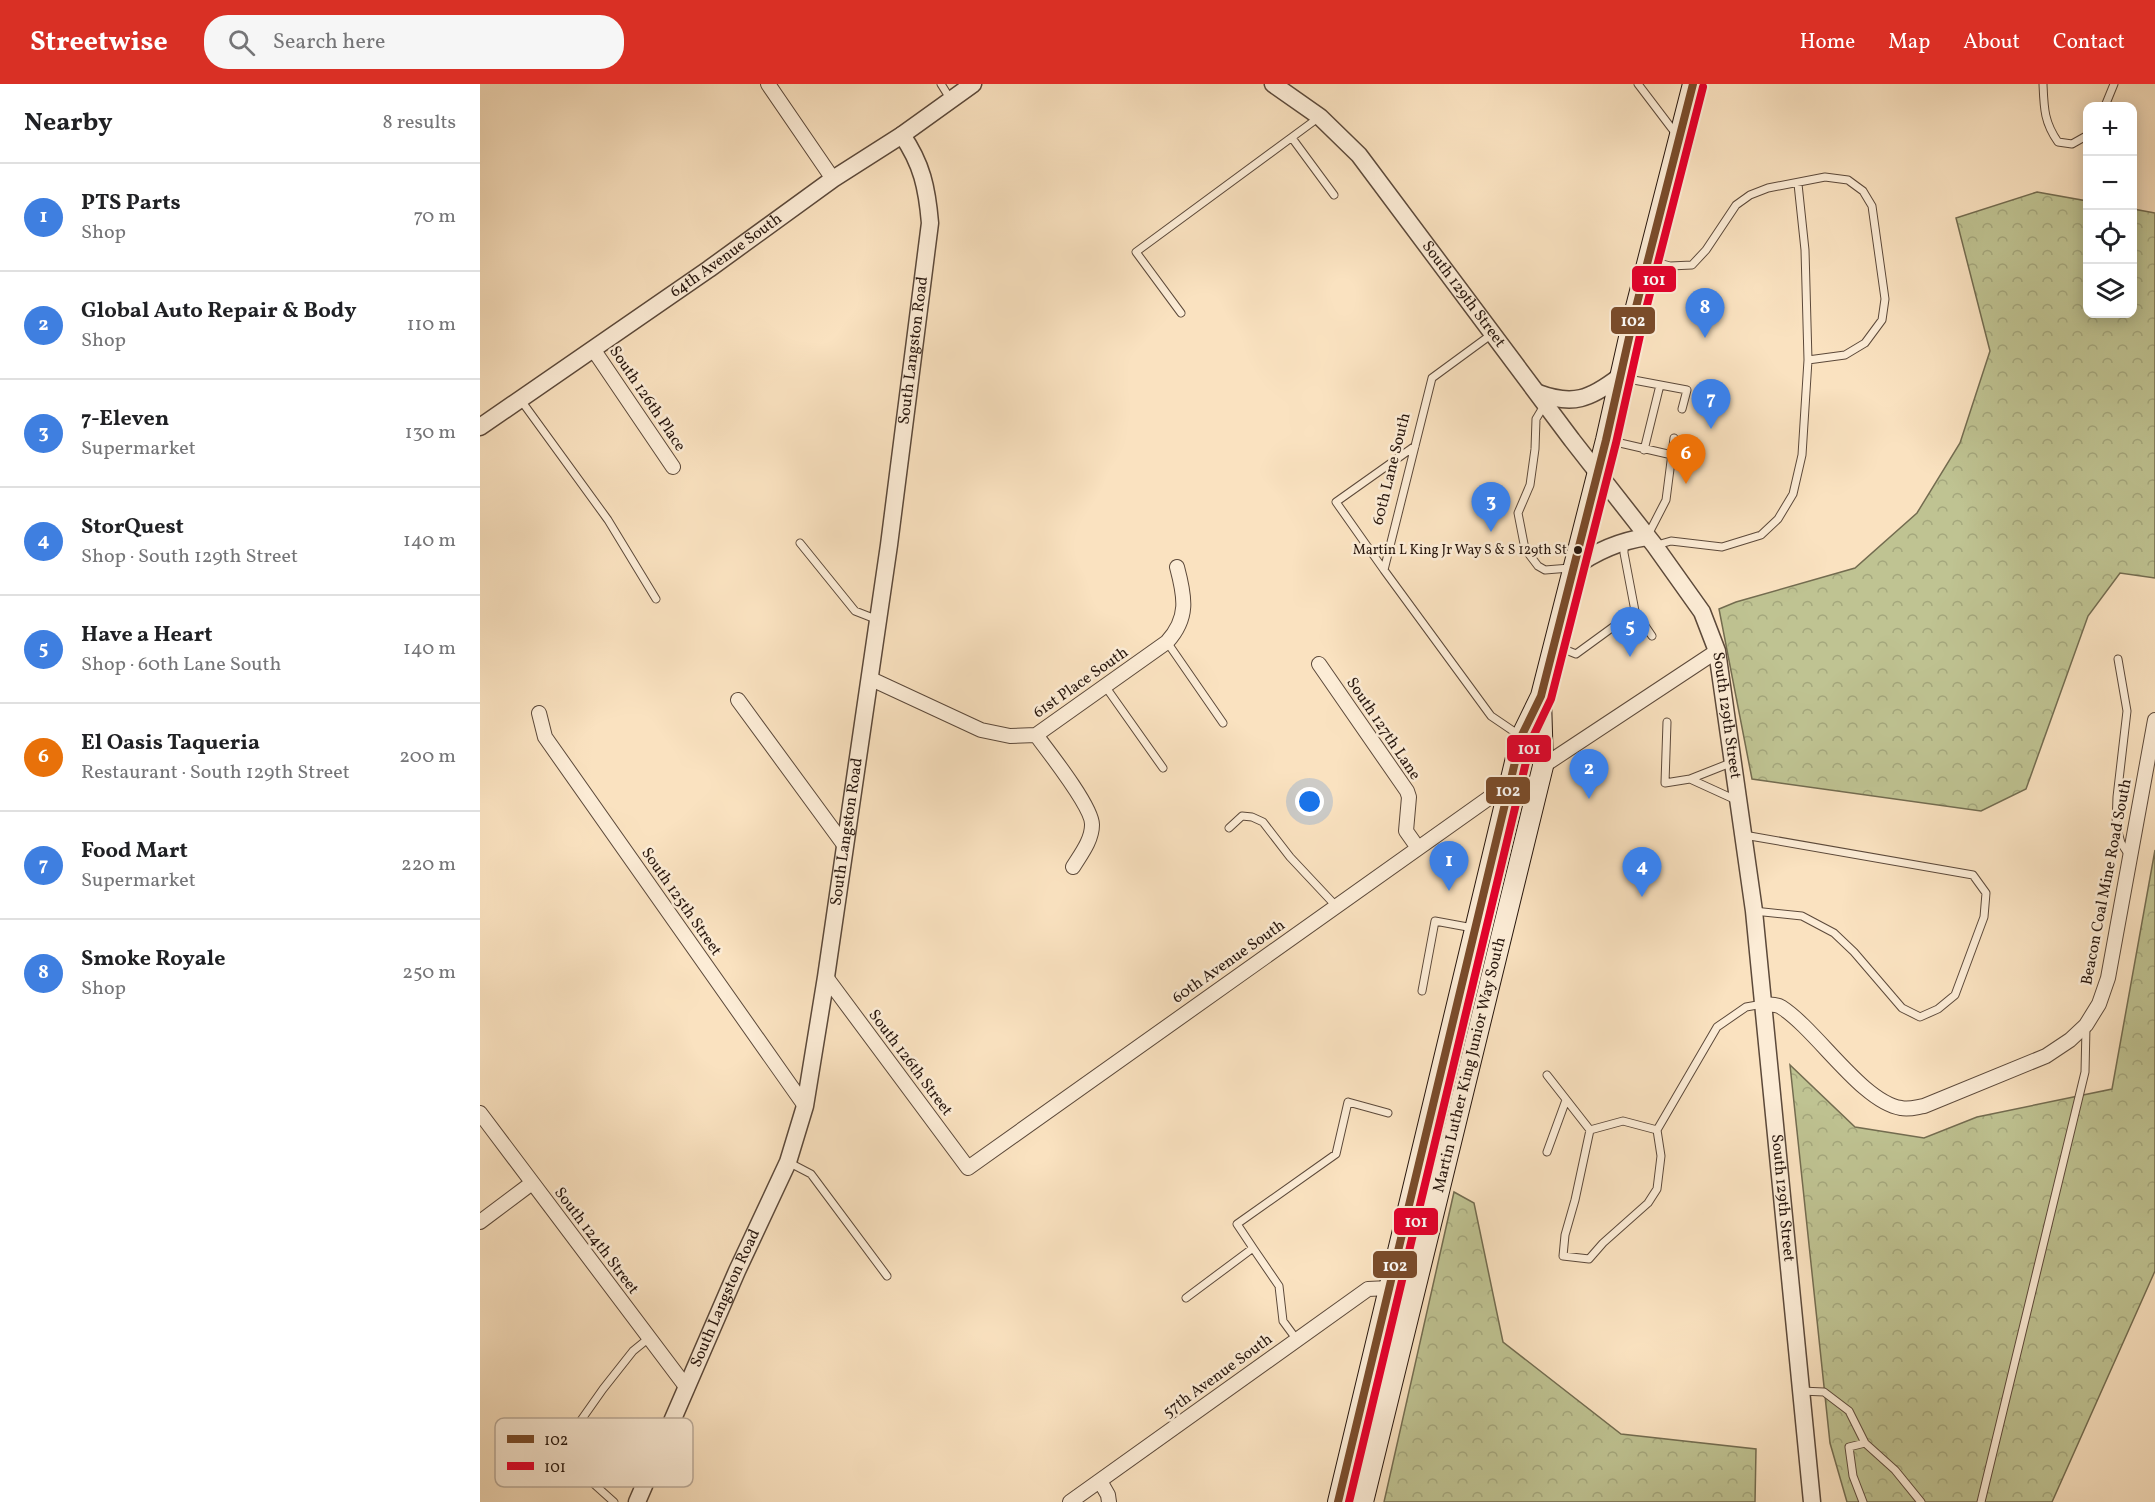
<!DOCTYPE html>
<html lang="en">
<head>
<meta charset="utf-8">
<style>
  :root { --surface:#fff; --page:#f6f6f6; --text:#202124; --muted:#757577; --line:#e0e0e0; --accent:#d93025 }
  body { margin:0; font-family:Vollkorn,serif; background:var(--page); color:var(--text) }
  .controls { position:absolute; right:18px; top:18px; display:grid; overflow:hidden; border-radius:12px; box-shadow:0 3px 15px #0003 }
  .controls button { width:54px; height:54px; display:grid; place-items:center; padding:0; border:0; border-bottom:2px solid var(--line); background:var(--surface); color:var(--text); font:30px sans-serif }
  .you { position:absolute; left:830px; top:718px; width:21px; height:21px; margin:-15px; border:4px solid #fff; border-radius:50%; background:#1a73e8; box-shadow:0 0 0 9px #1a73e833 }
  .badge { display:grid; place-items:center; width:39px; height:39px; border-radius:50%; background:var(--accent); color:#fff; font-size:20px; font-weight:700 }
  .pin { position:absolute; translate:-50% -50px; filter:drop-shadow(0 2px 3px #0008) }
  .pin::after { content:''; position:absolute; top:32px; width:21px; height:18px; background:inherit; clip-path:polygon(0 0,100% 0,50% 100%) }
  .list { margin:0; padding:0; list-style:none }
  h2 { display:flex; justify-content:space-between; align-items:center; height:78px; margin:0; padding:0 24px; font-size:26px }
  h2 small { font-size:20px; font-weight:400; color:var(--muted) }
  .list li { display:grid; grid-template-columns:39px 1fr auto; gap:18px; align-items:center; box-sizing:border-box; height:108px; padding:0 24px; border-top:2px solid var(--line) }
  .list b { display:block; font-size:22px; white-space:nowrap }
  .list p { margin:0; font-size:20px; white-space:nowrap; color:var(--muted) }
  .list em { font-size:20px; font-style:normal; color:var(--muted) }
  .icon { flex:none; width:33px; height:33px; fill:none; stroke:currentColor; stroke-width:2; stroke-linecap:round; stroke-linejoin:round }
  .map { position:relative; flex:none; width:1675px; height:1418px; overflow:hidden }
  header { display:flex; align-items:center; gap:36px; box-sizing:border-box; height:84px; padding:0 30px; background:var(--accent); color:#fff }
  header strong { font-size:28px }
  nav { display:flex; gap:33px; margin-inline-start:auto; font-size:21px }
  .search { width:420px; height:54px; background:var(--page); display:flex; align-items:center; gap:15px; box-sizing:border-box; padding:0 21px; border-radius:24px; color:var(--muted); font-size:22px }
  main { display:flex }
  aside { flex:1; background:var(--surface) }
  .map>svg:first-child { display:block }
  .forest { fill:url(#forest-crowns); stroke:#736c50; stroke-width:1.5 }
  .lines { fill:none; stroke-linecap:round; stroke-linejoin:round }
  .service-casing { stroke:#5c493a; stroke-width:9 }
  .minor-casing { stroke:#5c493a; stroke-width:16 }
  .tertiary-casing { stroke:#5c493a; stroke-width:19 }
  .secondary-casing { stroke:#27160d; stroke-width:22 }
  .service { stroke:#fcecd6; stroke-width:7 }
  .minor { stroke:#fcecd6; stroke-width:14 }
  .tertiary { stroke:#fcecd6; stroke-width:16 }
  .secondary { stroke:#fcecd6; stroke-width:20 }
  .bus-1-casing { stroke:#fcecd6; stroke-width:12 }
  .bus-2-casing { stroke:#fcecd6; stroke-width:12 }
  .bus-1 { stroke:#7a4b2a; stroke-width:8 }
  .bus-2 { stroke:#e4002b; stroke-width:8 }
  .bus-dot { fill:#27160d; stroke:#fcecd6; stroke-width:2 }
  .labels { text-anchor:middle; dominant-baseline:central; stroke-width:5; stroke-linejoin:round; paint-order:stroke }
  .bus-label { font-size:14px; fill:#27160d; stroke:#fcecd6; text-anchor:end }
  .street-label { font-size:16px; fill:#27160d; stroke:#fcecd6 }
  .key { fill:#fcecd6; stroke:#bcac9a; stroke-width:1.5 }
  .key-label { font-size:16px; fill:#27160d }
  .line-badge { stroke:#fcecd6; stroke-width:2 }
  .badge-label { font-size:16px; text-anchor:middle; font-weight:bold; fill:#fff }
</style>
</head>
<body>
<header>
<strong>Streetwise</strong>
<div class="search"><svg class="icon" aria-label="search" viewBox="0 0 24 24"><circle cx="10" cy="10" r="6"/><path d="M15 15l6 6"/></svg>Search here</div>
<nav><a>Home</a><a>Map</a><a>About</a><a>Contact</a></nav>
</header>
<main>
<aside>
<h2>Nearby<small>8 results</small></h2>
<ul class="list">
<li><span class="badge" style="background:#3f7fe0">1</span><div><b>PTS Parts</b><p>Shop</p></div><em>70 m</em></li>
<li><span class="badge" style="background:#3f7fe0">2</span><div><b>Global Auto Repair &amp; Body</b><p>Shop</p></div><em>110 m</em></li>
<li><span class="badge" style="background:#3f7fe0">3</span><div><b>7-Eleven</b><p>Supermarket</p></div><em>130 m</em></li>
<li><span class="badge" style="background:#3f7fe0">4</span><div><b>StorQuest</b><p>Shop · South 129th Street</p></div><em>140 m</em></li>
<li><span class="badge" style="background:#3f7fe0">5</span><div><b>Have a Heart</b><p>Shop · 60th Lane South</p></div><em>140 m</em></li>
<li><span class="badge" style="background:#e8710a">6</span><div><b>El Oasis Taqueria</b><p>Restaurant · South 129th Street</p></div><em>200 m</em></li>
<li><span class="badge" style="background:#3f7fe0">7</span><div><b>Food Mart</b><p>Supermarket</p></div><em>220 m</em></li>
<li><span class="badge" style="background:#3f7fe0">8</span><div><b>Smoke Royale</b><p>Shop</p></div><em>250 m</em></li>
</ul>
</aside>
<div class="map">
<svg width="1675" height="1418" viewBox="0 0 1675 1418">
  <defs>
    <pattern id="forest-crowns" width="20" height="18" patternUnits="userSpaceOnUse" patternTransform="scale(1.5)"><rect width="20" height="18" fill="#bfc392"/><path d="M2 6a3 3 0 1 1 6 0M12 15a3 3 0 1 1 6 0" fill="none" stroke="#a4a77d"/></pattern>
  </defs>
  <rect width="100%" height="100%" fill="#fae2c0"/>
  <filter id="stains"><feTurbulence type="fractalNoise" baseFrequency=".00333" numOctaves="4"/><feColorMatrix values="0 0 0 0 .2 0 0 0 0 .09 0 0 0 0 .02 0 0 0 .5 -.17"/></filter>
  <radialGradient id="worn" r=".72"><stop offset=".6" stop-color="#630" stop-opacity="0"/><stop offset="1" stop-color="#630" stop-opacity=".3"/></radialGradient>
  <!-- forest -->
  <path class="forest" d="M1557,108L1607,117L1608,230H1652L1653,125L1675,129V494L1640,489L1608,532L1546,705L1501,727L1272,695L1239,525L1256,518L1375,484L1437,429L1480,359L1510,267L1476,134Z
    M1675,766V1187L1572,1418H1367L1350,1359L1310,981L1375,1043L1444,1054L1497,1033L1632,1005Z
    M974,1108L994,1119L1023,1258L1141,1350L1276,1365L1275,1418H904Z"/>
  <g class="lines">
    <!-- service casing -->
    <g class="service-casing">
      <path id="service" d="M461,0L471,16
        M1158,0L1196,50
        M1563,0C1564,24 1564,38 1578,58L1592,60L1608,51
        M1625,22L1634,0
        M812,54L854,111
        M1318,100L1325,166L1328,276
        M1171,177L1190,182L1212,181L1226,166L1256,121L1270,111L1288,104L1345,93L1368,96L1383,107L1392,122L1405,215L1402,236L1385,259L1365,271L1328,276L1322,371L1313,410L1298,435L1281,451L1242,463L1191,457L1177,461
        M701,229L656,168L838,34
        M1012,250L952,294L904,486L1011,632L1039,651
        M1143,294L1207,306L1202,325
        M40,315L128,436L176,515
        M1065,320L1056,335L1055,365L1050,401L1038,429L1045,465L1058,482L1065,486L1090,484
        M1127,356L1192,371
        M1164,366L1180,301
        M1168,451L1186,416L1194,354
        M320,459L375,527L398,536
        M1144,459V469L1155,527L1172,552
        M904,486L856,418L935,362
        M687,558L743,639
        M1076,562L1096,570L1155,527
        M1638,575L1647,627L1637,713L1636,741L1641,759L1649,771
        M625,602L683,684
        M1187,638L1185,699L1210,695
        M1253,678L1210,695L1256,716
        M749,744L762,732L772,733L783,738L810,773L856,822
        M1264,751L1493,791L1506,809L1504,833L1475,911L1458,925L1440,933L1422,924L1374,868L1354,849L1322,832L1274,827
        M942,907L955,837L993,844
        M1067,991L1110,1046
        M1177,1046L1181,1072L1177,1105L1168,1119L1123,1159L1109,1175L1083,1172L1085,1151L1095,1116L1110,1046L1143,1037L1177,1046L1237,943L1266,923L1283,920
        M1067,1068L1086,1016
        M308,1078L331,1090L407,1192
        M773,1164L757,1140L856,1070L868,1018L908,1029
        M706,1214L773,1164L799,1202L803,1237L817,1256
        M1321,1307L1344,1308L1369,1327L1385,1359
        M134,1418L95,1383L87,1367L92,1349L123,1305L153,1267L169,1254
        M1383,1418L1373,1392L1369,1363L1385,1359L1415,1386L1441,1418
        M1501,1418L1605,988L1606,943"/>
    </g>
    <!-- minor casing -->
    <g class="minor-casing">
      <path id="minor" d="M288,0L353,95
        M113,265L193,383
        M839,580L927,707L929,713L926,747L938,764
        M389,594L501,646L530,652L556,651L687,558C709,534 705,513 697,483
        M258,616L365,762
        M59,629L65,653L325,1022
        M556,651C568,667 613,724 612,741C612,756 601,770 593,783
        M1063,682L1237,567
        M346,893L488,1084L1030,699
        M1283,920C1289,921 1296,920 1301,923C1337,946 1382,1018 1421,1024C1429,1026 1437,1023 1444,1022L1566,972L1590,956L1606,941L1619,920L1628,894L1675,636
        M0,1029L207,1304
        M0,1138L52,1099
        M620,1397L628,1411L629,1418
        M590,1418L888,1205L909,1204"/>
    </g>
    <!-- tertiary casing -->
    <g class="tertiary-casing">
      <g id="tertiary">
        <path id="s1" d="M793,0L840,33L879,71L1092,356L1175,462L1222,528L1237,567L1274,827L1332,1418"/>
        <path d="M1058,309C1093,322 1110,315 1139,293"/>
        <path id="s2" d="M0,343L229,185L353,95L422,51L493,0"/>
        <path d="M1093,484C1116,467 1139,457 1167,453"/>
        <path id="s3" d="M157,1418L257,1187L308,1078L325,1022L346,893L409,461L450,139C447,104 442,80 422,51"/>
      </g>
    </g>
    <!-- secondary casing -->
    <g class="secondary-casing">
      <g id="secondary">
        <path d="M858,1418L1041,653L1061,612L1126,356L1155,227L1213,0"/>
        <path id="s4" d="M883,1418L1063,682L1061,615"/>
      </g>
    </g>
    <!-- service -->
    <use href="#service" class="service"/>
    <!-- minor -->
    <use href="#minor" class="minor"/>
    <!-- tertiary -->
    <use href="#tertiary" class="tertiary"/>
    <!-- secondary -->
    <use href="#secondary" class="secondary"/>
    <!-- bus-1 casing -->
    <g class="bus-1-casing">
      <path id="bus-1" d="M858,1418L1041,653L1061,612L1126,356L1155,227L1213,0"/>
    </g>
    <!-- bus-2 casing -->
    <g class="bus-2-casing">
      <path id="bus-2" d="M869,1418L1051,657L1071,615L1136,359L1165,229L1223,3"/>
    </g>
    <!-- bus-1 -->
    <use href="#bus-1" class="bus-1"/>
    <!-- bus-2 -->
    <use href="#bus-2" class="bus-2"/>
  </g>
  <!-- markers -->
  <circle class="bus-dot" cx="1098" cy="466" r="5"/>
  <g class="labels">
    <!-- bus labels -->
    <g class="bus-label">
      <text x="1087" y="466">Martin L King Jr Way S &amp; S 129th St</text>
    </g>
    <!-- street labels -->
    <g class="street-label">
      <text stroke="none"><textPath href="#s2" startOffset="300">64th Avenue South</textPath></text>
      <text stroke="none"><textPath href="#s1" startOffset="286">South 129th Street</textPath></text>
      <text stroke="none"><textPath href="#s3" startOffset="1194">South Langston Road</textPath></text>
      <text transform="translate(167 315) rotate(56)">South 126th Place</text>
      <text transform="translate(912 385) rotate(-76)">60th Lane South</text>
      <text transform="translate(601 599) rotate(-35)">61st Place South</text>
      <text stroke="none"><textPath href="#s1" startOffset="790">South 129th Street</textPath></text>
      <text transform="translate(903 645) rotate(56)">South 127th Lane</text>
      <text stroke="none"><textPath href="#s3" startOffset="708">South Langston Road</textPath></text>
      <text transform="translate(1627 798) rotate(-79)">Beacon Coal Mine Road South</text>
      <text transform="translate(201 818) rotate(55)">South 125th Street</text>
      <text transform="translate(749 878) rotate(-35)">60th Avenue South</text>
      <text transform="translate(430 979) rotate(53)">South 126th Street</text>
      <text stroke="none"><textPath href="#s4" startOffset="450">Martin Luther King Junior Way South</textPath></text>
      <text stroke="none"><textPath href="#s1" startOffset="1276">South 129th Street</textPath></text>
      <text transform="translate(116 1157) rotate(53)">South 124th Street</text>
      <text stroke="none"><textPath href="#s3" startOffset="222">South Langston Road</textPath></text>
      <text transform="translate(738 1292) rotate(-36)">57th Avenue South</text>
    </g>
  </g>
  <!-- legend -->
  <rect x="15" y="1334" width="198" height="69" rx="9" class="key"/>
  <rect x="27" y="1351" width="27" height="8" fill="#7a4b2a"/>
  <rect x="27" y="1378" width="27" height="8" fill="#e4002b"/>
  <g class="key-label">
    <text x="64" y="1361">102</text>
    <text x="64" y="1388">101</text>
  </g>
  <g class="line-badge">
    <rect x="1151" y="181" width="46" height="28" rx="6" fill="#e4002b"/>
    <rect x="1130" y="222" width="46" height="29" rx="6" fill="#7a4b2a"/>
    <rect x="1026" y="650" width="46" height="29" rx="6" fill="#e4002b"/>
    <rect x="1005" y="692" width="46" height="29" rx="6" fill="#7a4b2a"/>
    <rect x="913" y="1123" width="46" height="29" rx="6" fill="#e4002b"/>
    <rect x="892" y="1166" width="46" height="29" rx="6" fill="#7a4b2a"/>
  </g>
  <g class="badge-label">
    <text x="1174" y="201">101</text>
    <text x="1153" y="242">102</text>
    <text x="1049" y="670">101</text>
    <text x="1028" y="712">102</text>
    <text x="936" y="1143">101</text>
    <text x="915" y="1187">102</text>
  </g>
  <rect width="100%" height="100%" filter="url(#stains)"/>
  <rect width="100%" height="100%" fill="url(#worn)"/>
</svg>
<div class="controls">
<button>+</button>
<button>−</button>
<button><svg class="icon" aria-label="locate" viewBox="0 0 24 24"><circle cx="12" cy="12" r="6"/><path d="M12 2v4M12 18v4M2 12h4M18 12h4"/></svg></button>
<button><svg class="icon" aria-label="layers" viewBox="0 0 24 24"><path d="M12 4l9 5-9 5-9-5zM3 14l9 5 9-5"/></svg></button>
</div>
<div class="you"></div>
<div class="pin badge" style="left:969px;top:807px;background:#3f7fe0">1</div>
<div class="pin badge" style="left:1109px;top:715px;background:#3f7fe0">2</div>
<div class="pin badge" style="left:1011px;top:448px;background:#3f7fe0">3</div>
<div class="pin badge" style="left:1162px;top:813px;background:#3f7fe0">4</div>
<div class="pin badge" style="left:1150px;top:573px;background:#3f7fe0">5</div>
<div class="pin badge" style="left:1206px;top:400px;background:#e8710a">6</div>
<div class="pin badge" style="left:1231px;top:345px;background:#3f7fe0">7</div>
<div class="pin badge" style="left:1225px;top:254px;background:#3f7fe0">8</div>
</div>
</main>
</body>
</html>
